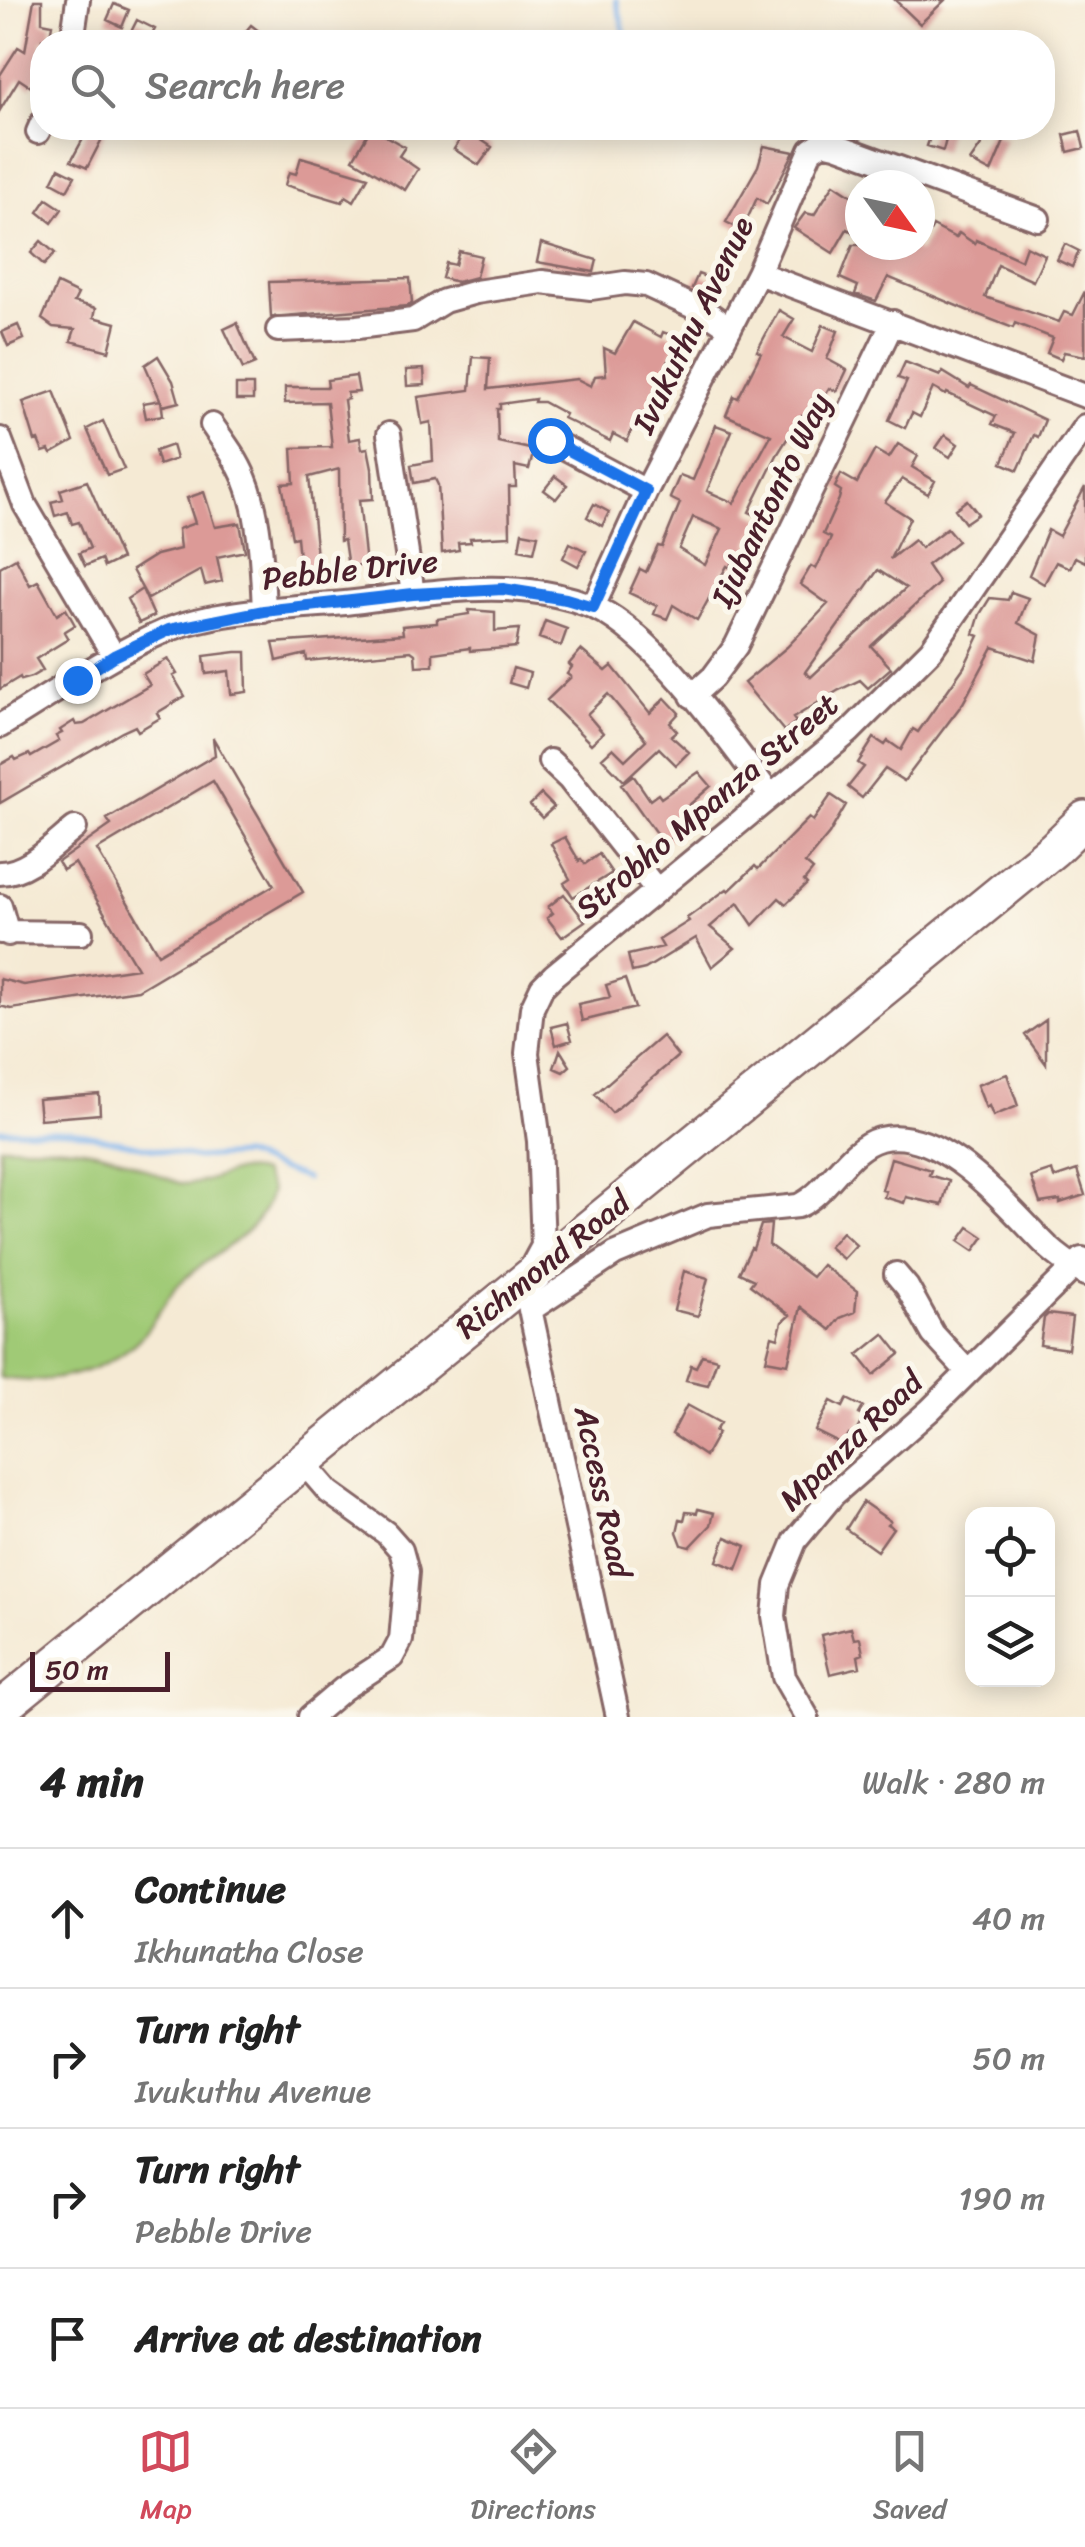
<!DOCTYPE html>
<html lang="en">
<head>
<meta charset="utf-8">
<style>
  :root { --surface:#fff; --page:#f2f2f2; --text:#222; --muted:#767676; --line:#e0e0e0; --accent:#d1495b }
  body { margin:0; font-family:Sriracha,sans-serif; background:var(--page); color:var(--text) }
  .controls { position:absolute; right:30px; bottom:30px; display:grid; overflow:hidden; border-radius:20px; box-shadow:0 5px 25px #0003 }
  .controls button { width:90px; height:90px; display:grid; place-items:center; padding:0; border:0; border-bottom:2px solid var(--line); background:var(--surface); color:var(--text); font:50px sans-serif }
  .compass { position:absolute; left:845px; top:170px; width:90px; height:90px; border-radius:50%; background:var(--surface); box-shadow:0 5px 25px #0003; rotate:123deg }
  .scale { position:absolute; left:30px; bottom:25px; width:140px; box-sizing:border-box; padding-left:10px; border:5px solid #4a1f2b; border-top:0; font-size:28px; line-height:35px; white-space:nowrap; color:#4a1f2b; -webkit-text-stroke:8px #fbf7ec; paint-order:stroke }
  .stop { position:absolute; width:30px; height:30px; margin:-22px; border:8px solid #1a73e8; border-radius:50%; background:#fff }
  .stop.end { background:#1a73e8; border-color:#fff; box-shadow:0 2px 10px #0008 }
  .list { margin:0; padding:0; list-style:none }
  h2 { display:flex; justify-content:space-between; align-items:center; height:130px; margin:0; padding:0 40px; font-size:42px }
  h2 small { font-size:32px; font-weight:400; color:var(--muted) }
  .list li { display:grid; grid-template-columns:65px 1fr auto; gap:30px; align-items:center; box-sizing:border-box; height:140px; padding:0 40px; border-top:2px solid var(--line) }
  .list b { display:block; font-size:38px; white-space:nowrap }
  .list p { margin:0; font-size:32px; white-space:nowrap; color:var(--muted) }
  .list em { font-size:32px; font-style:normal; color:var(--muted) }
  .icon { flex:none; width:55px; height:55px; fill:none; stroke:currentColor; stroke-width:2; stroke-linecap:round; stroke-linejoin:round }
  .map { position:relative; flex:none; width:1085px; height:1717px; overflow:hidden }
  .search { position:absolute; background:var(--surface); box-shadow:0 5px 25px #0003; left:30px; right:30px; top:30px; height:110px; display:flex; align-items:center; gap:25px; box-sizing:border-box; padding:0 35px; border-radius:40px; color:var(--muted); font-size:38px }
  .sheet { height:690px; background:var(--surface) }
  nav { display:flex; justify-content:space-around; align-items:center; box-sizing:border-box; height:140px; border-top:2px solid var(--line); background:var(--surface); font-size:28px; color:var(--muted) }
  nav a { display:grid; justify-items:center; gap:5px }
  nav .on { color:var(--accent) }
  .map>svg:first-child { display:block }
  .green { fill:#a0ca76; stroke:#757450; stroke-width:2.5 }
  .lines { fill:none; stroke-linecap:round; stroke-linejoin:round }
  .stream { stroke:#7eb2ec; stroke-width:5 }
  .building { fill:#dc9a97; fill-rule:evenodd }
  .minor-casing { stroke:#866666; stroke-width:28 }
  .highway-casing { stroke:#866666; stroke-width:40 }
  .minor { stroke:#fff; stroke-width:22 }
  .highway { stroke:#fff; stroke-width:35 }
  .route { stroke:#1a73e8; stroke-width:12 }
  .labels { text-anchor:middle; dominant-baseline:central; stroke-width:10; stroke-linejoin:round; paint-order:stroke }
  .street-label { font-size:32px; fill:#4a1f2b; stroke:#fbf7ec }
</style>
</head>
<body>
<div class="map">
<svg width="1085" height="1717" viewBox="0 0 1085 1717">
  <rect width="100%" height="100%" fill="#fbf7ec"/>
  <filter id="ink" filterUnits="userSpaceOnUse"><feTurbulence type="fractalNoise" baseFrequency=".01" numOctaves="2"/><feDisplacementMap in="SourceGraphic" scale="20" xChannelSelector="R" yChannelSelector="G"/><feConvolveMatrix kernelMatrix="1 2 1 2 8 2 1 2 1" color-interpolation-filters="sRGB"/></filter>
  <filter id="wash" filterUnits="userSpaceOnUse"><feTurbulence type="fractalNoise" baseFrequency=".0048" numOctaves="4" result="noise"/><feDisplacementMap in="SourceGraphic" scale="40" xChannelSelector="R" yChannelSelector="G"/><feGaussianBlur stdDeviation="2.25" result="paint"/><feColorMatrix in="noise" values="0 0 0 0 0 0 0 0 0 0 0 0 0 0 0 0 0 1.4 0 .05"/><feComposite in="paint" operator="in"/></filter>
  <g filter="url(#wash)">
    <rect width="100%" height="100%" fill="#f5ead4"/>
    <!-- green -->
    <path class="green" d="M0,1146C39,1146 78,1144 115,1156C133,1162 172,1184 187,1184C215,1184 230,1163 262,1173L271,1190C263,1236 209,1253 180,1283C164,1300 155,1323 138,1340C103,1374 47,1386 0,1378Z"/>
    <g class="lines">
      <!-- stream -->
      <path class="stream" d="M616,0L627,42
        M0,1130L71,1131L197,1158L243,1155L306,1179"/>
    </g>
    <g id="blocks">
      <!-- building -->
      <path class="building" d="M34,0H42V22L52,24L49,41L42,39V69L31,87L19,79L0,110V75L18,47L25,51Z
        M895,0H945L920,24Z
        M114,4L129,10L122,27L107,20Z
        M137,20L155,29L148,42H126Z
        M251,25L273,42H237Z
        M89,128L106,131L87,168L71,161Z
        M371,128L405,147L399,156L418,169L405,190L353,159Z
        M933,128H949L943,151L927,146Z
        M466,130L492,147L479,165L454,149Z
        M991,131L1005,139L991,172L970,161Z
        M1080,131L1084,148L1068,152L1064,135Z
        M764,146L794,152L767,204L757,198L742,230L726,222L758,166Z
        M301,157L352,172L368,177L354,201L346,196L342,202L285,185L289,172L296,174Z
        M59,168L75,176L67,190L52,182Z
        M834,184L860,201V236L847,229L833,253L794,228L805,213L814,215Z
        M47,199L62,209L52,223L38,212Z
        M933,226L956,238L959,233L975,244L976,240L1021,260L1026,246L1045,255L1033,281L998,265L985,297L1059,322L1064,312L1073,315L1085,291V356L1064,352L1061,359L1047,353L1053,338L1015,323L1013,328L969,311L888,277L876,301L855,294L858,286L840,278L853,245H915L913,250L919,252Z
        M41,241L55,253L44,265L31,253Z
        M541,243L597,260L594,272L537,262Z
        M1065,244L1079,251L1072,267L1057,260Z
        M459,251L481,256L476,277L457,282L442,278L446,263L455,265Z
        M698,274L714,280L708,294L692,288Z
        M410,278L412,303L408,306L271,317L269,282Z
        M57,284L78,294L74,302L96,308L94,317L116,323L109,351L71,341L75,329L53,327L42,319Z
        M779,310L794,319L783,337L812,352L823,325L838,331L827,359L847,370L837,391L829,388L810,420L802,415L777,455L749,512L762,518L749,545L760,550L749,572L732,564L731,568L727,566L697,620L673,605L667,619L654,614L657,606L629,593L640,569L646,572L658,546L662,547L680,503L670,498L680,475L693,480L716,425L732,431L707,491L734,503L771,435L726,415L734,396L738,398L761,353L757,351ZM693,517L722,529L705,565L679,549Z
        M633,322L661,337L663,332L679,338L651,399L658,402L651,418L640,413L627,441L613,434L610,441L563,418L565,414L543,402H534L535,399L500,404V409H497L498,442L534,450L529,469L515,466L516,487H509L510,536L470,538L471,542L458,543L459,550L442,553L438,485L435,479L414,483L411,465L433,461L431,422L422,424L418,397L470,390L473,357L490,358L488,389L577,379L591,386L595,376L606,375L604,348L615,353Z
        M237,323L255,364L243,369L224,329Z
        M18,325L24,339L8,346L2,332Z
        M158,356L173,381L179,402L163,406L145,365Z
        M905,362L940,376L943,372L969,388L971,385L1045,420L1038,437L1034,435L1018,470L1002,463L1015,433L992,424L996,416L947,393L946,395L933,388L920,417L912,413L905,428L889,420L907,381L898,378Z
        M424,369L425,385L407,386L406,370Z
        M356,376L359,392L347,393L348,399L344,400L349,440L360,438L362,449L368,448L372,468L373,499L359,500L366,565L348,567L344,540L340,541L339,469L309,477L318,567L300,569L297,537L292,538L282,484L294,483L292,448L332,447L327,402L285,403V387H328L327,380Z
        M236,385H253V400H236Z
        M54,391L74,441L51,454L49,450L43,452L38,440L35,441L23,402Z
        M161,400L163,415L146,418L143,403Z
        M103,421L124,469L107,475L87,429Z
        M945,435L958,444L950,457L936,448Z
        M898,444L918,456L912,467L935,481L928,494L902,479L885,502L910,518L890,559L914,540L921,548L947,528L958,541L927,565L939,583L871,646L891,668L868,688L860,680L839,690L793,718L796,722L784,731L744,683L787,647L828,604L800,584L811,566L816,569L831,538L823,534L839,499L841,491L835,487L841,474L857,483L875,450L889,458ZM878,570L906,588L811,677L805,672Z
        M172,445L176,459L159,465L155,451Z
        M555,476L567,485L556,499L544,490Z
        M87,481L121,559L104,567L101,559L85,566L79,553L90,548L79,522L72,524L68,512L55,516L51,502L63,499L60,490Z
        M1085,487V562L1075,557L1070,568L1056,562L1044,584L1029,575L1048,530L1059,536Z
        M204,492L215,527L240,523L245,551L217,557L222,581L205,585L201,570L148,599L132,570L156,555L180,549L178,529L195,523L187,498Z
        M967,500L978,514L965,523L955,509Z
        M594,504L609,512L602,526L587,517Z
        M522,532L538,535L534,552L519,549Z
        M570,543L586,551L578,566L563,558Z
        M16,558L30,585L38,581L57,615L66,609L75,625L64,632L68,639L36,659L43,670L31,677L21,680L20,677L0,689V567Z
        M142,589L154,616L139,623L127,599Z
        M1011,592L1028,598L1018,623L1040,635L1035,661L993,647L963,703L904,781L885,769L862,798L848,787L864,767L858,763L874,738L885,745L888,741L901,750L913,729L918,732L964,667L979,636L974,634L980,614L990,598L1008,600Z
        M469,610L495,612V631L519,629L516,647L470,651V648L433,653V665L416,666L415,654L411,651L307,661L306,654L277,661L273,643L403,634L402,626L437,623V619L469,614Z
        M545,621L567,629L561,646L539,638Z
        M581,650L606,671L612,666L650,713L665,698L679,713L670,723L677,731L671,736L689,752L676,765L659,748L624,781L602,758L613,748L625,760L646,740L608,694L587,714L603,733L591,744L547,700L571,677L567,674L572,667L569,664Z
        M236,652H246L247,692L231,694L229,671L206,674L204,656Z
        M168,659L177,674L173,676L185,696L157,713L160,718L138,731L135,726L122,732L0,803V765L14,757L16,760L29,754L31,757L59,741L56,736L62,733L60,730L74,721L76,725L84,724L150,685L143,674Z
        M513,668L530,673L526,688L509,683Z
        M213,738L303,892L138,990L11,1009L0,1006V979L24,985L137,968L75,863L63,870L58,862L111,825L107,819L215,755ZM213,781L274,885L158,954L97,850Z
        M699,772L711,786L680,813L689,826L663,843L621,784L633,775L650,800L658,794L661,798Z
        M541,794L554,807L542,818L530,805Z
        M831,795L846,805L829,834L805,863L813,870L804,881L807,884L786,904L779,898L753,925L738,903L710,927L735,948L712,967L696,938L645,969L632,972L628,955L663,947L659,940L689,921L687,918L727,889L729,891L755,866L758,869L809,818L813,821Z
        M565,837L579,861L581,859L585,864L599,854L612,873L573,897L564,883L570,879L551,844Z
        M564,894L585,921L562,937L547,918L553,913L548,907Z
        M625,979L635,1008L582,1021L578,1004L610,997L606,985Z
        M1046,1020V1064L1025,1035Z
        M567,1023L572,1040L556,1045L551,1027Z
        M662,1036L678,1056L612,1113L595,1094Z
        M560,1050L570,1066L563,1072L554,1068Z
        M1007,1074L1018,1106L993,1116L989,1106L986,1108L977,1085Z
        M99,1094L100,1114L40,1119L38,1099Z
        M891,1158L931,1170L929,1175L949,1181L942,1205L906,1197L904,1203L884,1197L886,1191L882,1190Z
        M1052,1170L1054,1178L1077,1170L1085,1195L1060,1203V1200L1040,1203L1031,1177Z
        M771,1224L769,1245L812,1277L822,1265L857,1291L855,1312L840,1318L831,1330L801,1307L788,1364L766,1360L772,1336L778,1338L782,1322L790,1315L750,1285L754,1280L739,1273L751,1248L753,1249L761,1225Z
        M969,1227L984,1237L974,1251L959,1241Z
        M842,1232L856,1245L843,1259L829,1247Z
        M684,1271L708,1278L698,1316L674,1310Z
        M1048,1314L1072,1317L1068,1349L1040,1345L1044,1318Z
        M884,1334L900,1354L874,1375L858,1355Z
        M702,1355L717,1359L708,1385L686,1380L691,1365L696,1367Z
        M847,1399L863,1407L859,1414L864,1417L853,1437L849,1435L843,1445L815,1431L831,1401L843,1407Z
        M687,1405L720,1423L715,1431L718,1433L705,1456L672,1434Z
        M863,1502L890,1521L887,1524L893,1528L877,1551L846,1529Z
        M698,1509L714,1513L711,1525L690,1547L682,1545L677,1532L680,1519L684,1520L686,1512L697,1513Z
        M726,1537L746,1546L737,1569L717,1561Z
        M851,1628L854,1639L860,1638L863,1654L858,1656L860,1667L830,1674L821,1635Z"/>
    </g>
  </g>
  <g filter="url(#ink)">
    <use href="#blocks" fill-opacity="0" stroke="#866666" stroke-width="2.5"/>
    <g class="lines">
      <!-- minor casing -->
      <g class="minor-casing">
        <path id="minor" d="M72,42L78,0
          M38,132L42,123
          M758,273L1085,396
          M278,330L357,327L413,320L444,301L476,292L542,282L591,288L625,283L646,285L711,315L730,328
          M212,425C224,442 237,459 245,479C261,518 262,568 264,611
          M389,434L413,594
          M0,439L25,505L114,656
          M550,440L646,491
          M593,607L646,491L758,273L811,150L823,142L836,145L1038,219
          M692,696L713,677L736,646L893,322
          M0,726C54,693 107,656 165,631C214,610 292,608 345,603C398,597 452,587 505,589C537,590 579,597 607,614C666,650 728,740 770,795
          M550,761L569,779L656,889
          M0,873C28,873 54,844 75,828
          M0,906L8,934
          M0,932L81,933
          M896,1274L907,1287L933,1334L968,1372
          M530,1310L615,1254L708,1215L798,1206C830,1192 846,1148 880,1139C943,1124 1008,1208 1048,1247C1059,1257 1072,1266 1085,1274
          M303,1462L329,1492L386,1533L401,1550L407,1572L401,1640L392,1657L343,1689L310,1717
          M618,1717L524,1281L543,1246L539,1141L527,1053L532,1008L542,987L554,975L849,732L931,650L1085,426
          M807,1717L784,1677L774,1616L777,1585L795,1541L833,1495L930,1410L1082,1259"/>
      </g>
      <!-- highway casing -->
      <g class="highway-casing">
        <path id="highway" d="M0,1709L1054,849L1085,819"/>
      </g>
      <!-- minor -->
      <use href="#minor" class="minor"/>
      <!-- highway -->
      <use href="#highway" class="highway"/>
    </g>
  </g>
  <g class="lines" filter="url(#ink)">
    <!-- route -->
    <path class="route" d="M77,680L114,656L169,630L264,611L413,594L503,589L566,599L593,607L646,491L550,440"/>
  </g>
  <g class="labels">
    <!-- street labels -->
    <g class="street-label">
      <text transform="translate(693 325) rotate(-64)">Ivukuthu Avenue</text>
      <text transform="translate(771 500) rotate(-64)">Ijubantonto Way</text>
      <text transform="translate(350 570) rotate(-6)">Pebble Drive</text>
      <text transform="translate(707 806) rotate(-40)">Strobho Mpanza Street</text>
      <text transform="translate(543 1265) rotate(-39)">Richmond Road</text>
      <text transform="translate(851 1441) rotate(-44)">Mpanza Road</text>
      <text transform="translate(603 1492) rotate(78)">Access Road</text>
    </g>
  </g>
</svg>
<div class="controls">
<button><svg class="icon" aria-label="locate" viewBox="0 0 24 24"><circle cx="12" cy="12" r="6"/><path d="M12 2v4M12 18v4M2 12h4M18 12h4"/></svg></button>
<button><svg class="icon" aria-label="layers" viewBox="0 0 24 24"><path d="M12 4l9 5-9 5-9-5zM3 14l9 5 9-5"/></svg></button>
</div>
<svg class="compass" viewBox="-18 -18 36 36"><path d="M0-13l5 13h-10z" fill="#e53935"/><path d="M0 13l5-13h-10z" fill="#767676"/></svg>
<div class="scale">50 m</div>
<div class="stop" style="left:550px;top:440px"></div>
<div class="stop end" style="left:77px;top:680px"></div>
<div class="search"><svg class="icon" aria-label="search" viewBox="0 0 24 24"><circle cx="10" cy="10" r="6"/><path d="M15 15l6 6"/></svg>Search here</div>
</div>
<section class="sheet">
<h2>4 min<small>Walk · 280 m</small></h2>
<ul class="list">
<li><svg class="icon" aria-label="ahead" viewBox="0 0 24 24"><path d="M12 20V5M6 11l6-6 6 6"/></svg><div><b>Continue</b><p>Ikhunatha Close</p></div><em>40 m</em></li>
<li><svg class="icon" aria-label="right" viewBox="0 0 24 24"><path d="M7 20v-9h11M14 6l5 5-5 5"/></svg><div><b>Turn right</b><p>Ivukuthu Avenue</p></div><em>50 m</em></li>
<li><svg class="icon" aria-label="right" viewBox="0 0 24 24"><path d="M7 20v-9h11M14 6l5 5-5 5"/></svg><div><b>Turn right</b><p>Pebble Drive</p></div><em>190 m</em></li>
<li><svg class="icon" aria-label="arrive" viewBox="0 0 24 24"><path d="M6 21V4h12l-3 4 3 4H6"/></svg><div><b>Arrive at destination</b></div></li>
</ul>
</section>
<nav>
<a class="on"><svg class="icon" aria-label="map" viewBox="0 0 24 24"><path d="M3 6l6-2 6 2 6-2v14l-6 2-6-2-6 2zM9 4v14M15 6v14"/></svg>Map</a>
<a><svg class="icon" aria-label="directions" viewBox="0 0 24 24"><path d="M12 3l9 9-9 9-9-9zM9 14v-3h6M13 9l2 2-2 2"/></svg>Directions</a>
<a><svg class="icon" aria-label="saved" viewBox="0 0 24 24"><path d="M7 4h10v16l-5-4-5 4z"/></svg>Saved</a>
</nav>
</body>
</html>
